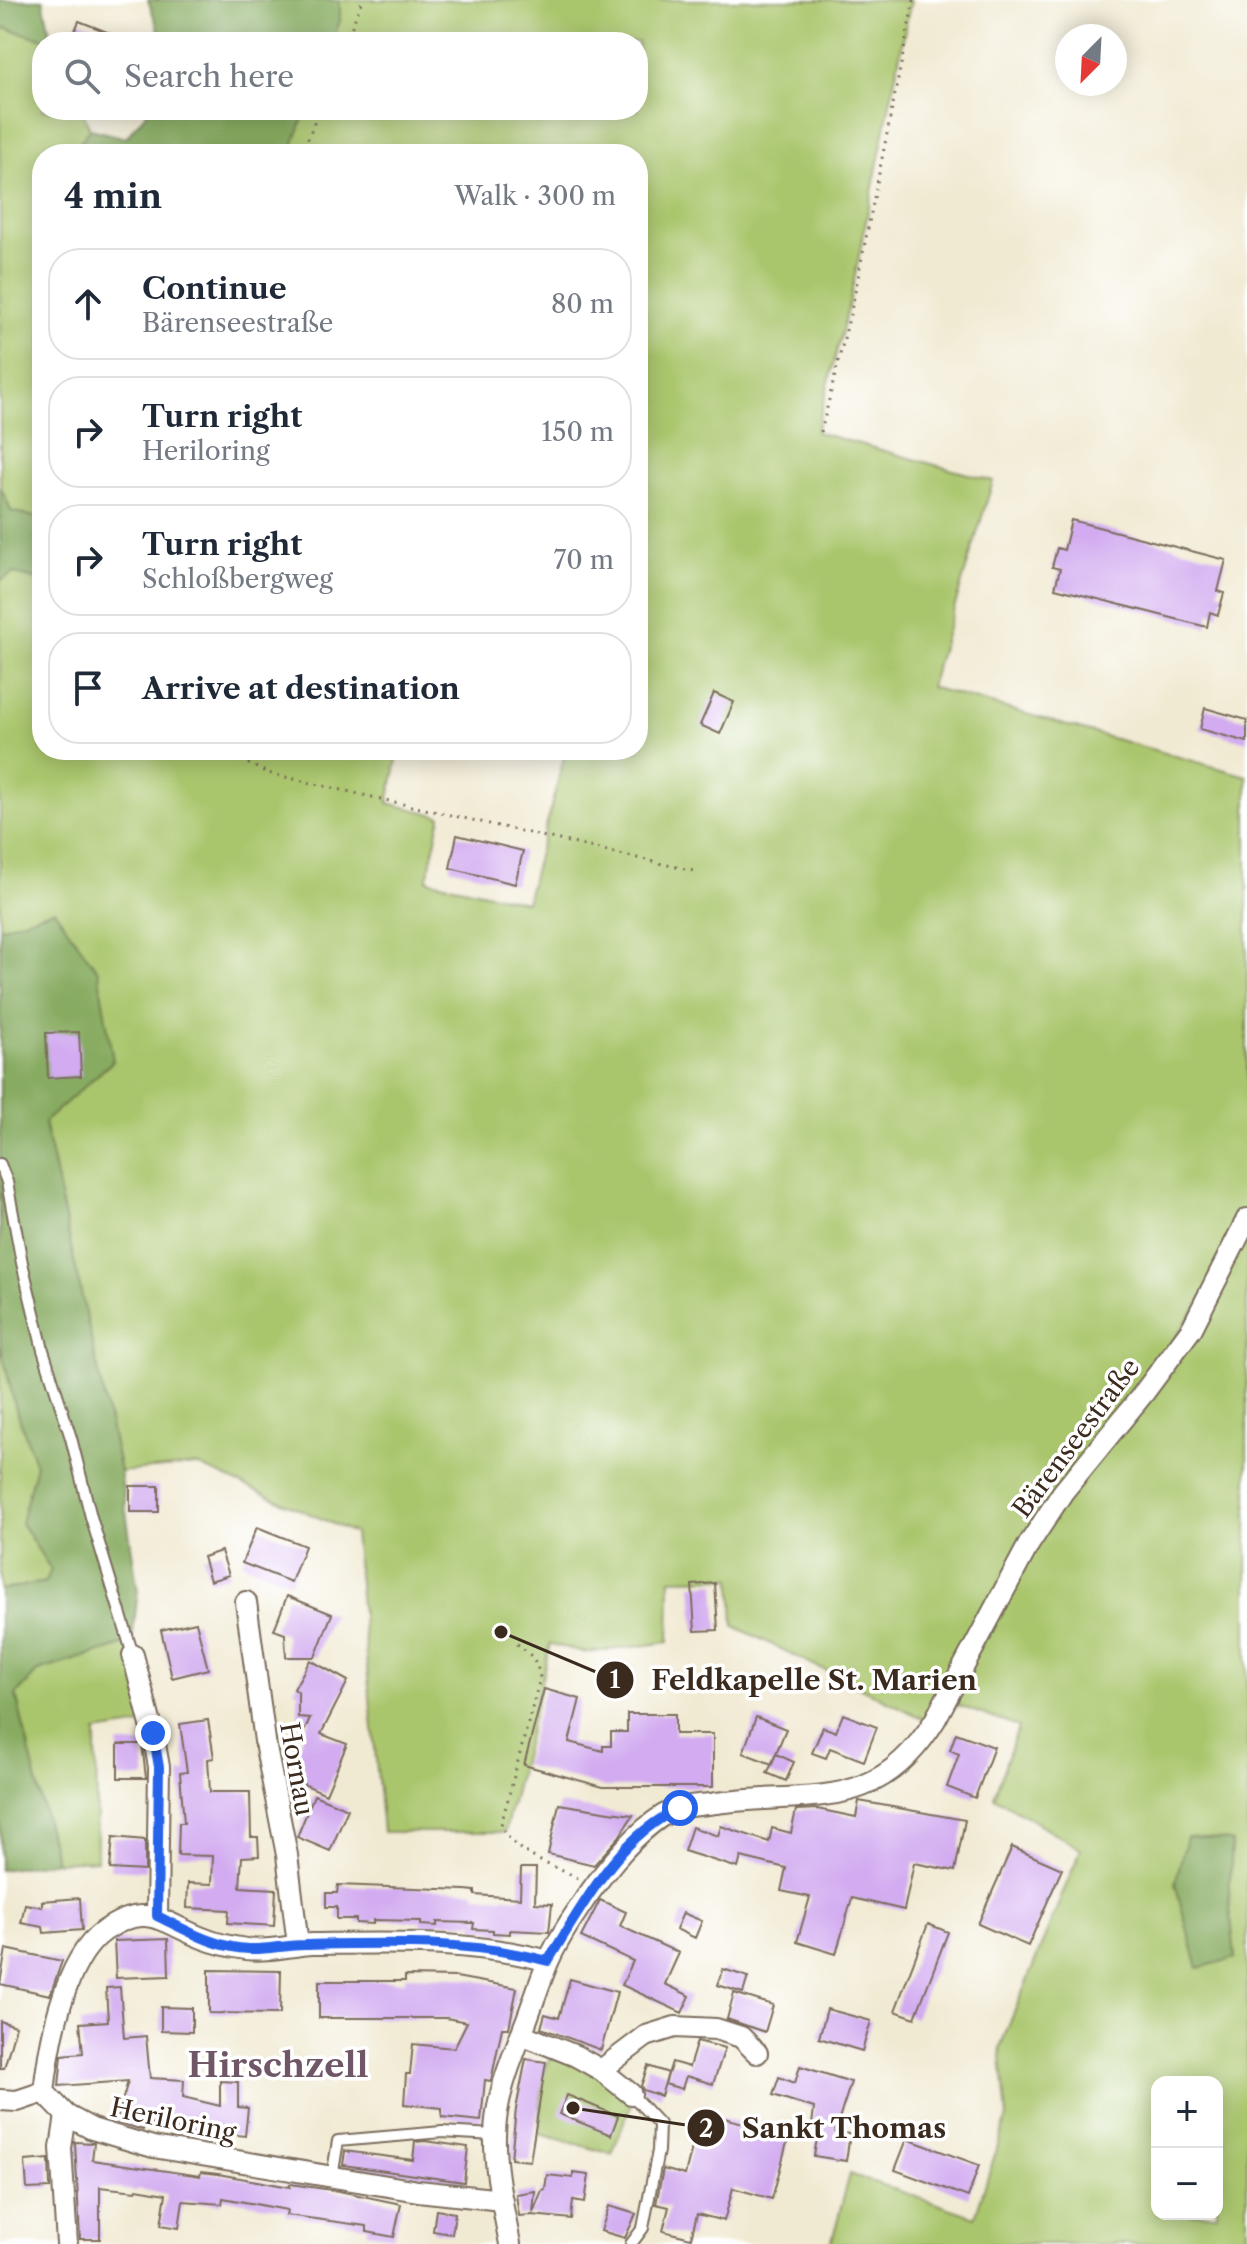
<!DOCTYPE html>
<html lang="en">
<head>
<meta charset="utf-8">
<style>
  :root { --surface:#fff; --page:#f2f2f3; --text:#1f2937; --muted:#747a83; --line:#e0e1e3 }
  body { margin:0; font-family:"Libre Caslon Text",serif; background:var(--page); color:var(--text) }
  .controls { position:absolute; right:24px; bottom:24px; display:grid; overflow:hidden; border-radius:16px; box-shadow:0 4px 20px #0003 }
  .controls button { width:72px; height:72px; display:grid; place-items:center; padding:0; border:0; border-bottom:2px solid var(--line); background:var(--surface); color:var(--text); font:40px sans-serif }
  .compass { position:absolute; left:1055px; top:24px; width:72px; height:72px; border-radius:50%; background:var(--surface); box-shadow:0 4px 20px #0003; rotate:204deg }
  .stop { position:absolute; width:24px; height:24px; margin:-18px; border:6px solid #2563eb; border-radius:50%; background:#fff }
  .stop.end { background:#2563eb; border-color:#fff; box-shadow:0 2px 8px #0008 }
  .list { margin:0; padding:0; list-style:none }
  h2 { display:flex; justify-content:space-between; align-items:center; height:104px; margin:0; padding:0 32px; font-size:34px }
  h2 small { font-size:26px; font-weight:400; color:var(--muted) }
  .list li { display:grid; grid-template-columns:52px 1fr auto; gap:24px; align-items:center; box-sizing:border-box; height:112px; margin:0 16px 16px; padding:0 16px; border:2px solid var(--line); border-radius:32px }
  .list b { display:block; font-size:30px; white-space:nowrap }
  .list p { margin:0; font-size:26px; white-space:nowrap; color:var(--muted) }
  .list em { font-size:26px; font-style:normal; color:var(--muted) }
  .icon { flex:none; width:44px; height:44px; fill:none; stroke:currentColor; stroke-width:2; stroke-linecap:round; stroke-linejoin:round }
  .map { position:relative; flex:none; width:1247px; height:2244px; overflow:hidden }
  .search { position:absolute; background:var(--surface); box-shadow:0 4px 20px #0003; left:32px; top:32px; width:616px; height:88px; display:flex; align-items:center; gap:20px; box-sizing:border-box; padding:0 28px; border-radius:32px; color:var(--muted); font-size:30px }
  .panel { position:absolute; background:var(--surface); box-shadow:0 4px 20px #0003; left:32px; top:144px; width:616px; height:616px; border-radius:32px }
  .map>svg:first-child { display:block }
  .green { fill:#aac66d; stroke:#727846; stroke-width:2; fill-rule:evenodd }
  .forest { fill:#87ab60; stroke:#616a3f; stroke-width:2 }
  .building { fill:#d2abf0 }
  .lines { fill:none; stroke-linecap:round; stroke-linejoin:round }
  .lane-casing { stroke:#7b6d5d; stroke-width:14 }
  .street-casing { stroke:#7b6d5d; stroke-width:24 }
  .path { stroke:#7b6d5d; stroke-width:3; stroke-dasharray:2 6; stroke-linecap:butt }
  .lane { stroke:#fff; stroke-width:10 }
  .street { stroke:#fff; stroke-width:20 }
  .route { stroke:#2563eb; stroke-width:10 }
  .labels { text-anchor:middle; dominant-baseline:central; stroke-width:7; stroke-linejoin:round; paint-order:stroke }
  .street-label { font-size:26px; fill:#3b2a1e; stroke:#fff }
  .district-label { font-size:34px; font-weight:bold; fill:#705768; stroke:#fff }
  .leader { fill:none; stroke:#3b2a1e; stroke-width:3 }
  .callout-dot { fill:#3b2a1e; stroke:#fff; stroke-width:3 }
  .mark-label { font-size:24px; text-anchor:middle; font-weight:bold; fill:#fff }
  .callout-label { font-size:28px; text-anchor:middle; font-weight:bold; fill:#3b2a1e; stroke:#fff; stroke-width:7; stroke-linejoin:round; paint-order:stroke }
</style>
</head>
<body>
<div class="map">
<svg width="1247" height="2244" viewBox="0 0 1247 2244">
  <rect width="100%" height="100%" fill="#fff"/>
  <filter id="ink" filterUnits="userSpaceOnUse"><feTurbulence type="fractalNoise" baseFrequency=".0125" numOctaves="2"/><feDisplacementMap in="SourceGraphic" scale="16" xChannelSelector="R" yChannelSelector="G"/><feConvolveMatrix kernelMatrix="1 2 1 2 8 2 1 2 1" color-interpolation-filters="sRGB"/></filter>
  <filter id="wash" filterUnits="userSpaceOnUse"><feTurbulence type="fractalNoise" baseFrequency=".006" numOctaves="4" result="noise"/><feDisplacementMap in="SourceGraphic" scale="32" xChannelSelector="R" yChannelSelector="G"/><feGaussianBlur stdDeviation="1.8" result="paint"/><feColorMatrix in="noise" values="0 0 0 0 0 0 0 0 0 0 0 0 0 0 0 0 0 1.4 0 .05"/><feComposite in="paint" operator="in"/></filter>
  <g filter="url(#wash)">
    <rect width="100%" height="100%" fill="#f1ead3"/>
    <!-- green -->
    <path class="green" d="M340,0H911L850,300L816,432L993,481L930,687L1247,776V1212L1187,1325L1060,1491L930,1722L734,1626L732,1578L670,1579L669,1642L587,1653L550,1644L505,1832H383L354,1533L197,1465L120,1472L44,1122L113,1061L0,928V581L13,573L42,581V750H399L388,803L441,816L427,880L526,902L566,750H638V154H289L305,110H638V42H330Z
      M0,27L52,41L42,42V110H82L90,129L71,154H42V519L11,511L0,486Z
      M1247,1232V2244H831L850,2174L975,2217L1007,2117L1000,2047L1081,1849L994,1797L1018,1727L949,1702L1034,1546ZM1232,1843L1229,1898L1235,1957L1198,1968L1175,1883ZM1157,2082H1217V2214H1157Z
      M0,1339L15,1406L36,1465L21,1523L51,1570L46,1582L0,1590Z
      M127,1644L149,1724L96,1732L97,1860L56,1862L16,1695L38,1671Z
      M556,2052L607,2079L631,2104L612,2154L540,2134C542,2106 535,2073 556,2052Z"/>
    <!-- forest -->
    <path class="forest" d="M0,0H43L52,41L0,27Z
      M148,0H340V21L332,42H163Z
      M149,110H306L290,154H71L90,129L126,138Z
      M0,486L11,511L42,519V581L13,573L0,581Z
      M54,910L98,971L113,1061L44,1122L120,1472L138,1591L132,1642L38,1671L16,1695L56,1862L0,1870V1590L45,1582L51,1570L21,1523L36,1465L15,1406L0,1344V928Z
      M1187,1837L1221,1839L1232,1842L1229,1898L1235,1958L1198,1968L1175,1883Z"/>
    <g id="blocks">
      <!-- building -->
      <path class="building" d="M79,21L130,41V42H70Z
        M1071,520L1226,560L1218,591L1224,593L1218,615L1210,612L1207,627L1055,588L1060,569L1052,567L1057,548L1064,550Z
        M714,693L734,702L720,734L700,725Z
        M1205,708L1247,720V742L1200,729Z
        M457,835L523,851L515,884L450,868Z
        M79,1032L81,1076L48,1078L46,1033Z
        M130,1486H159V1512H130Z
        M257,1527L305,1546L291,1582L242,1563Z
        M221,1551L229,1575L210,1581L203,1557Z
        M715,1583L718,1630L695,1631L692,1585Z
        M287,1596L332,1614L315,1657H286L285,1634L274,1630Z
        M196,1622L208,1669L172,1678L161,1630Z
        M310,1660L348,1681L321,1734L347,1744L326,1794L294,1780L301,1761L293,1758L310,1718L298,1717V1692L294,1689Z
        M544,1689L580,1699L569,1742L603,1751V1746H611V1732H627V1714H675V1734H713V1787H603L524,1765Z
        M843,1714L877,1727L864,1761L830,1748L826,1758L812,1753L823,1727L836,1732Z
        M756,1717L786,1729L772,1763L776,1754L794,1762L786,1781L767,1773L772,1764L743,1753Z
        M208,1720L214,1758L208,1759L210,1792H250L251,1837H258L259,1856L242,1857L240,1887L276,1889L274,1926L228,1923L229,1910L187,1908L188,1883L212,1884L213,1856L178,1855L179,1823H184L180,1773L187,1772L180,1724Z
        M956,1733L994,1747L975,1798L947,1787L959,1754L950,1750Z
        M118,1744H142L146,1778H118Z
        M314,1795L348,1809L330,1851L297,1837Z
        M859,1801L965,1820L955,1871L914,1863L904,1910L852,1898L836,1954L797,1942L810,1897L781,1891L786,1868L741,1857L738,1868L684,1851L692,1827L718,1836L721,1826L769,1842L772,1828L791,1833L796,1810L817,1809L856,1817Z
        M559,1804L610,1812L633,1815L619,1837L594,1865L548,1854Z
        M113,1837L145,1840V1871L110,1869Z
        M1012,1847L1062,1869L1028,1946L978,1924Z
        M521,1868H536L535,1903L552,1904L549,1932L510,1930V1934L493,1933V1930L473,1929L474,1923L437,1922V1926L421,1925V1921L373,1920V1924L356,1923V1919H337V1907H326V1893H337L338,1885L465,1890L475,1891V1895L520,1898Z
        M80,1898L82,1930L44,1933L43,1927L21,1923L25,1904L42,1907V1901Z
        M600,1900L626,1912L620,1926L679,1953L665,1984L690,1996L682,2013L622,1985L633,1961L581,1937Z
        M683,1913L702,1921L695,1938L676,1929Z
        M928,1924L948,1932L915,2018L895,2011Z
        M168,1939L169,1976L116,1978L114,1941Z
        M6,1949L62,1961L50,1995L0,1984Z
        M723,1969L748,1977L743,1993L718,1985Z
        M209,1970L281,1971L280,2014L209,2013Z
        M405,1976L456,1977L517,1988L509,2028H502L491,2081L485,2080L481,2121L442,2117V2108L404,2104L406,2074H410L413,2044L454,2048L467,2022L446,2018H319V1981H405Z
        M570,1979L617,1992L601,2050L541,2028L545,2014L559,2018Z
        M120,1987L124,2038L146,2036L150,2078L184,2080L183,2097L220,2106V2081L238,2082V2107L248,2108L245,2136L203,2131L202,2136L145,2122L143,2130L116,2122L128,2081L59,2086L62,2055L83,2053L80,2023L108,2021L106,1988Z
        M734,1993L773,2005L765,2032L727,2019Z
        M161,2007L192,2008V2032L161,2031Z
        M827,2009L871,2021L862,2051L819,2038Z
        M0,2021L16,2026L4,2068H0Z
        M697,2041L725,2048L713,2084L686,2076L682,2089L665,2084L672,2062L689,2067Z
        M526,2059L546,2062L530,2161L511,2159L516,2109Z
        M648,2066L668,2073L661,2096L643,2090L641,2086Z
        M800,2066L851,2082L835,2132L850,2134L846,2161L814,2156L819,2126L812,2125L814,2108L773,2095L779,2077L795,2083Z
        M567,2095L618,2116L611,2135L559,2114Z
        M701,2112L789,2135L772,2199L733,2188L724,2221L697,2214L691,2238L663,2231L669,2207L656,2204L663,2169L685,2175Z
        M907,2139L979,2165L968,2197L895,2170Z
        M425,2141L468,2147L464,2182L343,2165L345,2151L413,2160L415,2142Z
        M75,2142L94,2143L92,2160L200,2176L201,2172L218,2174L290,2187V2184L339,2191L401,2204L394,2237L367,2232V2226L286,2215L287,2210L223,2198L222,2204L183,2201L179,2228L161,2225L166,2194L137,2189L136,2191L100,2187V2239H80Z
        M49,2159L50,2188L27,2189L25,2161Z
        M573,2173L589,2175L585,2202L573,2200L571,2219L532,2215L519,2216L516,2194L535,2191L533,2213L542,2190L545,2189L547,2175L573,2178Z
        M609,2206L636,2214L625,2238L601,2231Z
        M436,2210L455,2213L452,2234L433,2231Z"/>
    </g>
  </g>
  <g filter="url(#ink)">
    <use href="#blocks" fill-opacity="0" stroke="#7b6d5d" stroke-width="2"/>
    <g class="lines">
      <!-- lane casing -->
      <g class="lane-casing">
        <path id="lane" d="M0,1164L7,1182L22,1263L43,1350L71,1438L91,1517L133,1655
          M631,2094L659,2124L658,2151L643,2228L631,2244
          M332,2177L338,2141L442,2132L494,2135"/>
      </g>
      <!-- street casing -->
      <g class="street-casing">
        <path id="street" d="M246,1602L266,1748L287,1855L298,1945
          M133,1655L153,1733L159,1767L157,1916
          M521,2034L576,2056L601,2070L631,2094
          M601,2070L646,2036L675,2027L716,2029L741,2037L757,2053
          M44,2092C49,2046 63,1960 104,1931C148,1900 164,1924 205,1939C217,1944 233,1947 246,1949C267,1952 291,1945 313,1944C392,1943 471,1940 548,1961
          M44,2092L66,2115L92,2129L153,2147L418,2191L502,2200
          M0,2100L17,2101L44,2092
          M66,2115L61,2148L67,2244
          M510,2244C504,2211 494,2170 495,2136C495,2096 513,2056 527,2019C534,2000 540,1981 548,1962C567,1919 633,1822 679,1808C691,1805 704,1805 716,1803C810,1790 876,1816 935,1720L1029,1544L1063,1492L1143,1394L1192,1328L1247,1219"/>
      </g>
      <!-- path -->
      <path class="path" d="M346,42L362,0
        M302,154L319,110
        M821,432L853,302L914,0
        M219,750L268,773L698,872
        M517,1644C531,1654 537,1660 540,1678L501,1825C514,1855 550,1864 578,1878"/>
      <!-- lane -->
      <use href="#lane" class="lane"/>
      <!-- street -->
      <use href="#street" class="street"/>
    </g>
  </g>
  <g class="lines" filter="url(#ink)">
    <!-- route -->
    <path class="route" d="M153,1733L159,1767L157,1916C186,1930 216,1948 249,1949C267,1950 286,1945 304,1945C386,1943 469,1940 548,1961C583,1905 618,1836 680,1808"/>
  </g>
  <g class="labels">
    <!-- street labels -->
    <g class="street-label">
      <text transform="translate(1076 1438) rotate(-53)">Bärenseestraße</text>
      <text transform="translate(297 1769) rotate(80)">Hornau</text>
      <text transform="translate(173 2120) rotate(12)">Heriloring</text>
    </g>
    <!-- district labels -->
    <g class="district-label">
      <text x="278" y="2065">Hirschzell</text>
    </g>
  </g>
  <!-- callouts -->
  <path class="leader" d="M501 1632L615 1680M573 2108L706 2128"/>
  <g class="callout-dot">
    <circle cx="501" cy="1632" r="8"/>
    <circle cx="573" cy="2108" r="8"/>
    <circle cx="615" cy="1680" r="20"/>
    <circle cx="706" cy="2128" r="20"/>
  </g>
  <g class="mark-label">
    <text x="615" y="1688">1</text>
    <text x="706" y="2137">2</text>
  </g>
  <g class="callout-label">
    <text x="814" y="1690">Feldkapelle St. Marien</text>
    <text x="844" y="2138">Sankt Thomas</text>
  </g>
</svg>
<div class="controls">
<button>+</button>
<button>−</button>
</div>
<svg class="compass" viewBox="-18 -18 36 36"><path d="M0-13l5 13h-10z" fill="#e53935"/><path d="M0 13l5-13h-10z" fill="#747a83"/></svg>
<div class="stop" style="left:680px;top:1808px"></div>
<div class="stop end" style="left:153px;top:1733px"></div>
<div class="search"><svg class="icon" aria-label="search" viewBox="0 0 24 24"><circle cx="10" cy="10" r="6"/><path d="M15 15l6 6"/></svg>Search here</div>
<section class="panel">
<h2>4 min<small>Walk · 300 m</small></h2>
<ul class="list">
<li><svg class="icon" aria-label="ahead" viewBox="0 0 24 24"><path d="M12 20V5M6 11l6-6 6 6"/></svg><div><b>Continue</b><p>Bärenseestraße</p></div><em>80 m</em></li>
<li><svg class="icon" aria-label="right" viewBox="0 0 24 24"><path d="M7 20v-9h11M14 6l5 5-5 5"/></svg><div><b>Turn right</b><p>Heriloring</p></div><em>150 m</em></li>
<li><svg class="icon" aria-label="right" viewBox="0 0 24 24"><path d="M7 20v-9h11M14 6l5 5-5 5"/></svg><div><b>Turn right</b><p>Schloßbergweg</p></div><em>70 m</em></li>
<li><svg class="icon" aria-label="arrive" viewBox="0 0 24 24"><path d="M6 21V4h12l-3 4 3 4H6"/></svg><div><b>Arrive at destination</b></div></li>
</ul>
</section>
</div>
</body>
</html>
